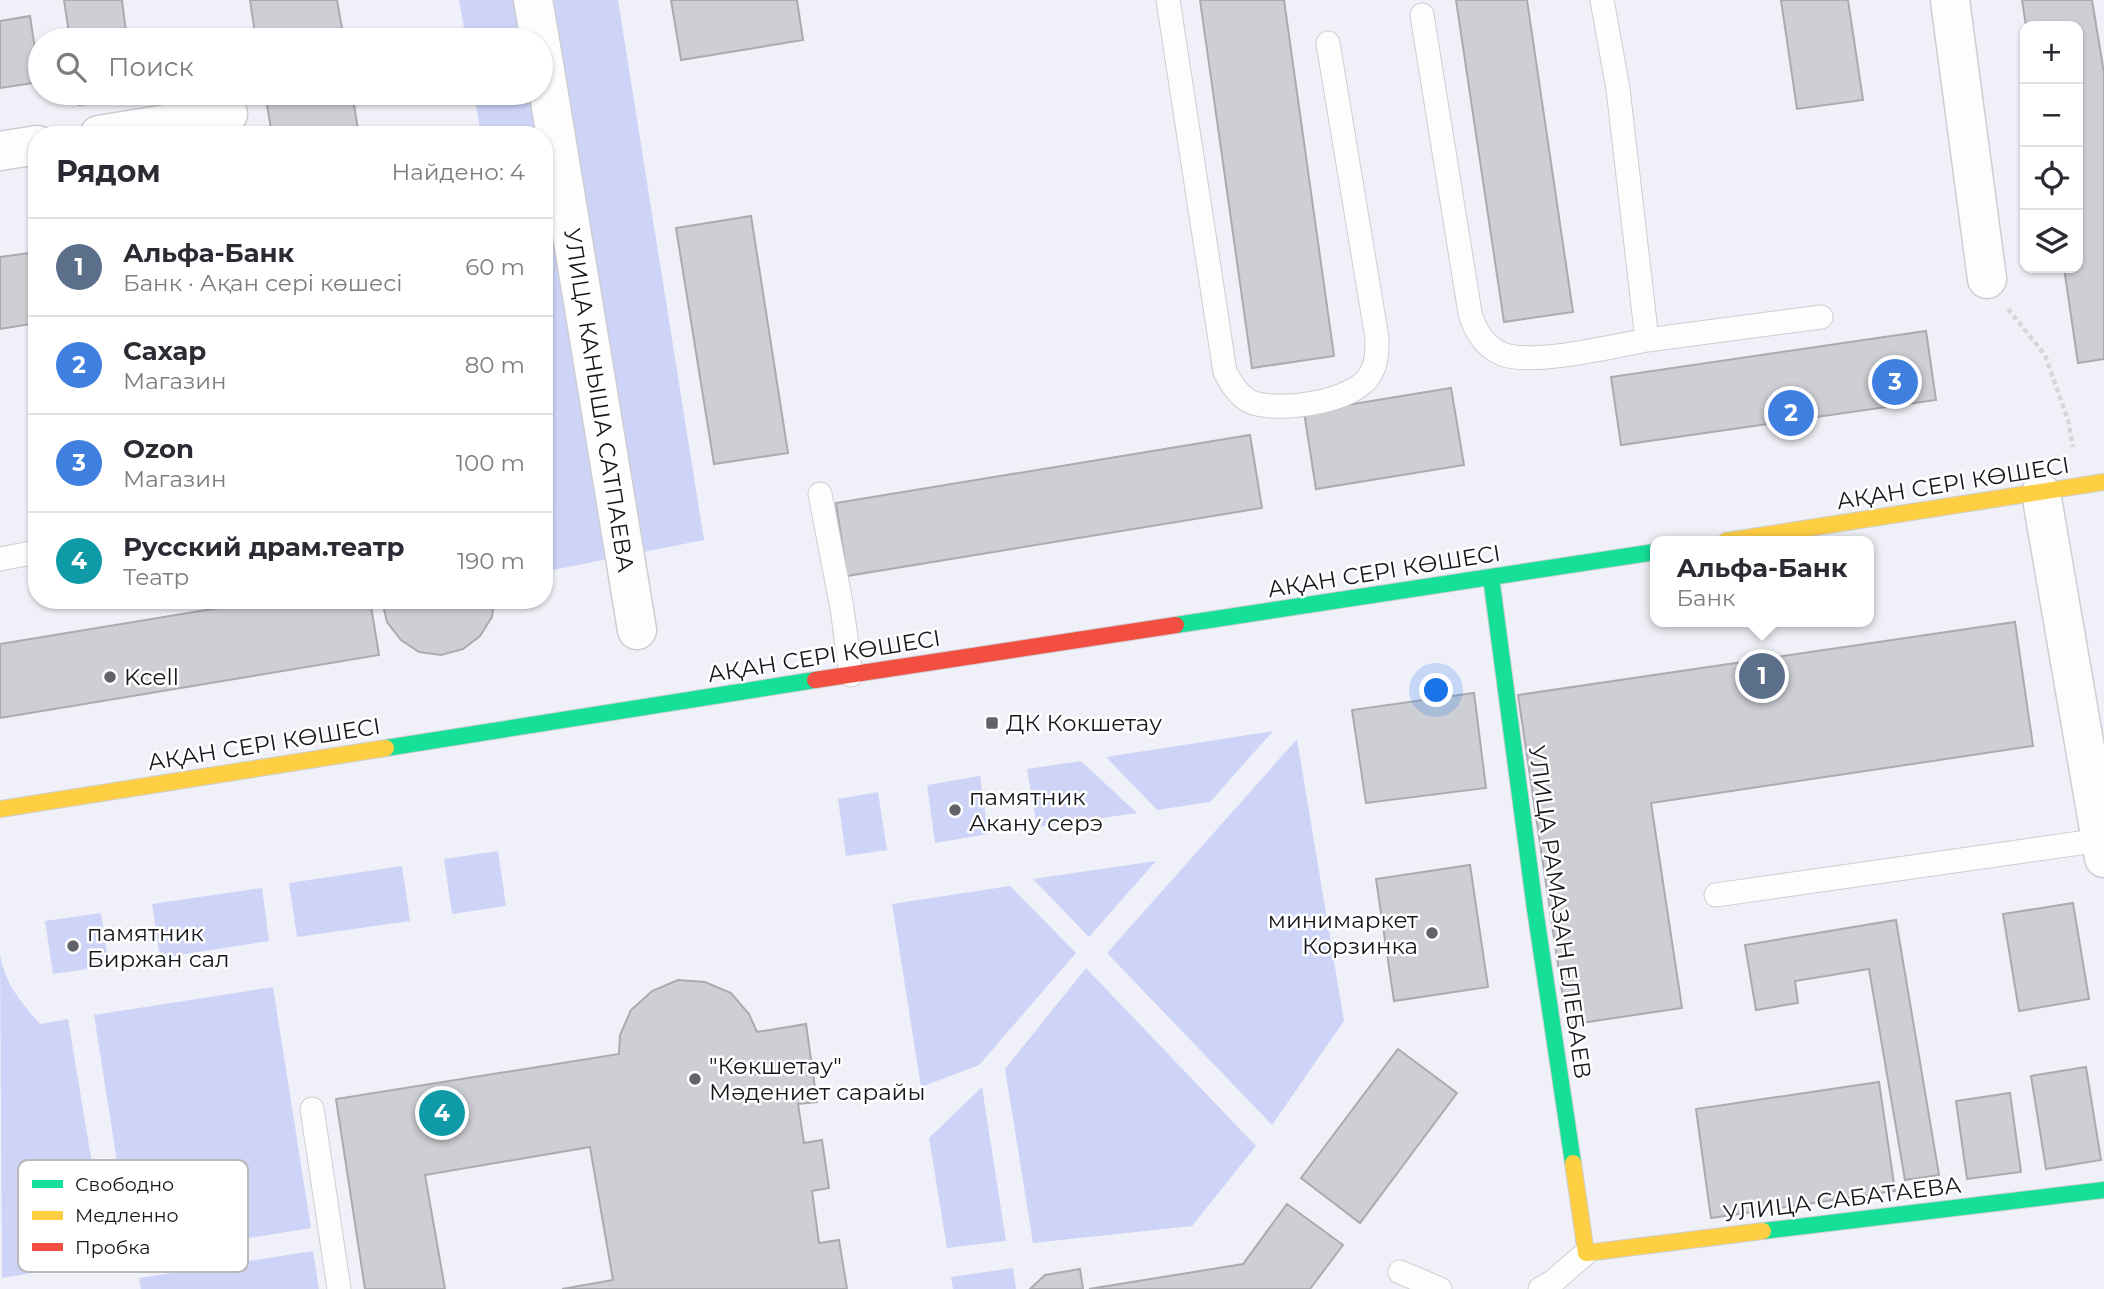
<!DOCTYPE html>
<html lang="ru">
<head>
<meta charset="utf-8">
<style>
  :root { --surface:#fff; --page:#f2f2f3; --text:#2b2b33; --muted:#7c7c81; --line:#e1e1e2; --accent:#1a73e8 }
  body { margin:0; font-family:Montserrat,sans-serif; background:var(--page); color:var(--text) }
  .controls { position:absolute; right:21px; top:21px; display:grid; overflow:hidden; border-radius:14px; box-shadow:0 2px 5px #0004 }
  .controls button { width:63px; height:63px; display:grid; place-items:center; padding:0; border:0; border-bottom:2px solid var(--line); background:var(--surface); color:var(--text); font:35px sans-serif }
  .you { position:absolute; left:1437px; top:691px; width:24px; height:24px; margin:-18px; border:5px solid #fff; border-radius:50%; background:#1a73e8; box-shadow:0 0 0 10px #1a73e833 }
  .badge { display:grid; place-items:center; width:46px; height:46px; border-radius:50%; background:var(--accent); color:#fff; font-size:23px; font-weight:700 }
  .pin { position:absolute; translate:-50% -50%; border:4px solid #fff; box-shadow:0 2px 7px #0006 }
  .popup { position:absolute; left:1650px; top:536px; width:224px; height:91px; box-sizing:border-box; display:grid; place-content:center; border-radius:14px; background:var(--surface); filter:drop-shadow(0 2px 5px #0005); font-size:23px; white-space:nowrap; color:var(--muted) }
  .popup b { font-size:26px; color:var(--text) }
  .popup::after { content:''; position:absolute; left:50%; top:100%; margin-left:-14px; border:14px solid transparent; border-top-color:var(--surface) }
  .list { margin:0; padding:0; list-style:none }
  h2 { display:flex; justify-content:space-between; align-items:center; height:91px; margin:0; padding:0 28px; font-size:30px }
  h2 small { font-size:23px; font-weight:400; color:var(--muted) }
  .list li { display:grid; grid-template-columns:46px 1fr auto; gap:21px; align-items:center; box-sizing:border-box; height:98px; padding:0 28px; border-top:2px solid var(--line) }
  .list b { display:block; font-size:26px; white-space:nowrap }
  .list p { margin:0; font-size:23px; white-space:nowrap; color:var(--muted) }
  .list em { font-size:23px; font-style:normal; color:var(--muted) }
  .icon { flex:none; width:38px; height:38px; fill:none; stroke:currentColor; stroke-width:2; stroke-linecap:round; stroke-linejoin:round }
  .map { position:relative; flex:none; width:2104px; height:1289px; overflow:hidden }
  .search { position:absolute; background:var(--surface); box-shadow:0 2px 5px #0004; left:28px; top:28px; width:525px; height:77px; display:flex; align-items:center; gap:18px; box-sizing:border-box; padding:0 24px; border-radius:38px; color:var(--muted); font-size:26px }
  .panel { position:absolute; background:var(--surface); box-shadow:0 2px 5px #0004; left:28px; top:126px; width:525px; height:483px; border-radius:28px }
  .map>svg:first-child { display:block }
  .green { fill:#cdd4f7 }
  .building { fill:#cecfd4; stroke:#aaabb0; stroke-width:2 }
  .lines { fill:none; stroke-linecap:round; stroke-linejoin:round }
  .lane-casing { stroke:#cdced3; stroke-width:25 }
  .street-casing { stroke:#cdced3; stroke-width:41 }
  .fast-casing { stroke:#cdced3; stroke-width:18 }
  .slow-casing { stroke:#cdced3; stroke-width:18 }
  .jam-casing { stroke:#cdced3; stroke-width:18 }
  .path { stroke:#d6d7d9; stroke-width:4.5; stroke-dasharray:5 3.5; stroke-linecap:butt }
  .lane { stroke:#fdfdfe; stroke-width:23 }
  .street { stroke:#fdfdfe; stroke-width:38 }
  .fast { stroke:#16e098; stroke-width:16 }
  .slow { stroke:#ffcf43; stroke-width:16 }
  .jam { stroke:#f24e42; stroke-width:16 }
  .poi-dot { fill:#626369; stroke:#fff; stroke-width:2.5 }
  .labels { text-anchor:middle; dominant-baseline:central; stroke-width:5; stroke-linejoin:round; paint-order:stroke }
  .street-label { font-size:23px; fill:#16171c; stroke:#fff }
  .poi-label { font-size:23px; fill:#16171c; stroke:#fff; text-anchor:start }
  .key { fill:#fff; stroke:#b9b9bb; stroke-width:2 }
  .key-label { font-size:19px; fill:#16171c }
</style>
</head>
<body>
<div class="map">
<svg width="2104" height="1289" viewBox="0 0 2104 1289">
  <rect width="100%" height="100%" fill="#f0f1f8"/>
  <!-- green -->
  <path class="green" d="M459,0H618L704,540L553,570L544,518V135H481L474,93H541V40H466Z
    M1273,731L1210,802L1157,810L1106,757Z
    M1297,739L1344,1021L1272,1125L1107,953Z
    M1081,761L1137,813L1037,827L1027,769Z
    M980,776L988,834L935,843L927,785Z
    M878,792L887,850L846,856L838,799Z
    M498,851L506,906L452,914L444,859Z
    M1156,861L1089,937L1033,879Z
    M402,866L410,921L297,937L289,883Z
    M1010,886L1076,953L979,1065L921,1087L892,904Z
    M262,888L269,941L160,958L152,904Z
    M101,913L109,966L53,974L45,921Z
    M0,953C4,983 21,1002 40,1024L68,1019L108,1260L2,1278Z
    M1086,968L1256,1146L1192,1226L1033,1243L1005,1069Z
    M273,987L311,1228L132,1257L94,1015Z
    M982,1087L1006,1241L947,1248L929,1138Z
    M313,1251L319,1289H141L139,1278Z
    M1013,1268L1016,1289H953L951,1277Z"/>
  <!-- building -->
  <path class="building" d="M64,0H122L127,40H70Z
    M250,0H337L344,40H256Z
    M671,0H797L803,40L681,60Z
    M1200,0H1284L1334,356L1252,368Z
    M1456,0H1527L1573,312L1504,322Z
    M1781,0H1848L1863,100L1797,109Z
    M2022,0H2092L2104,73V359L2078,363L2064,268H2078V26H2026Z
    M30,16L40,82L0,88V21Z
    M77,93H135L136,98L79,105Z
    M265,93H352L359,135H272Z
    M751,216L788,453L714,464L676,228Z
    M37,252V323L0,329V257Z
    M1926,331L1936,400L1621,445L1611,377Z
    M1451,388L1464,465L1316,489L1304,412Z
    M1250,435L1262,508L847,576L836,503Z
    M267,600H370L379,655L0,718V644Z
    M494,600L492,617L480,636L463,649L441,655L419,652L401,640L387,622L382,601Z
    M2015,622L2033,746L1651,803L1682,1008L1567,1025L1518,695Z
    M1474,693L1486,788L1366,803L1352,710Z
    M1470,865L1488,987L1394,1001L1376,879Z
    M2073,903L2089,999L2019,1011L2003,914Z
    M1896,920L1939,1175L1905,1180L1869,969L1795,981L1798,1003L1756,1010L1745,945Z
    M678,980L705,982L731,993L749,1014L757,1032L806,1024L817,1102L798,1104L804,1143L822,1140L829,1188L812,1191L819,1243L839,1240L847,1289H562L613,1280L590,1147L425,1175L445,1289H365L336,1099L619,1054L620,1035L631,1010L652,991Z
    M1398,1049L1457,1093L1360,1223L1301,1178Z
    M2086,1067L2101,1160L2046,1169L2031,1076Z
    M1879,1082L1895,1191L1711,1218L1696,1109Z
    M2010,1093L2021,1172L1967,1179L1956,1101Z
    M1287,1204L1343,1245L1310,1289H1089L1243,1264Z
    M1080,1269L1083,1289H1030L1045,1275Z"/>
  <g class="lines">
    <!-- lane casing -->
    <g class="lane-casing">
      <path id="lane" d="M1168,0L1225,372C1231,383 1238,395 1249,401C1275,414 1355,402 1370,375C1377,364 1377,351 1377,338L1328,43
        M1422,15L1470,313C1475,331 1484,346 1502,354C1531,366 1614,346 1647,340L1618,89L1602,0
        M1647,340L1821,317
        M820,494L842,608L851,675
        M0,559L37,552
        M1716,895L2101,840
        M312,1109L339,1289
        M1400,1272L1440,1289
        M1540,1289L1555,1280L1586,1253"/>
    </g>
    <!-- street casing -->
    <g class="street-casing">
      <path id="street" d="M533,0L540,40
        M1950,0L1987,279
        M541,46L637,630
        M99,135L228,114
        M0,151L37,145
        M2041,493L2104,858"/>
    </g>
    <!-- fast casing -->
    <g class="fast-casing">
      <path id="fast" d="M1491,577L1535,909L1573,1163
        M1176,625L1655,552
        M386,748L815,680
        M1763,1231L2104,1190"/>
    </g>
    <!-- slow casing -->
    <g class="slow-casing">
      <path id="slow" d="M1726,541L2104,482
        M0,809L386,748
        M1573,1163L1586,1253L1763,1231"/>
    </g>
    <!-- jam casing -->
    <g class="jam-casing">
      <path id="jam" d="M815,680L1176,625"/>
    </g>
    <!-- path -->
    <path class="path" d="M2008,309L2045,355L2068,420L2073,447"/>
    <!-- lane -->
    <use href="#lane" class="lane"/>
    <!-- street -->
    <use href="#street" class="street"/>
    <!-- fast -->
    <use href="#fast" class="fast"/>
    <!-- slow -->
    <use href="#slow" class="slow"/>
    <!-- jam -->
    <use href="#jam" class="jam"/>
  </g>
  <!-- markers -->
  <g class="poi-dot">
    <circle cx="110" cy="677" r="7"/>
    <rect x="985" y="716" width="14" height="14" rx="3.5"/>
    <circle cx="955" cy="810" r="7"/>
    <circle cx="1432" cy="933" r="7"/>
    <circle cx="73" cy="946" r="7"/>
    <circle cx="695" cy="1079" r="7"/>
  </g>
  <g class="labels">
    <!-- street labels -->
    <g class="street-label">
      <text transform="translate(599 400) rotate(81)">УЛИЦА КАНЫША САТПАЕВА</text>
      <text transform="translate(1953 483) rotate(-9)">АҚАН СЕРІ КӨШЕСІ</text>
      <text transform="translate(1384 571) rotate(-9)">АҚАН СЕРІ КӨШЕСІ</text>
      <text transform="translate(824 656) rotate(-9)">АҚАН СЕРІ КӨШЕСІ</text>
      <text transform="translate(264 744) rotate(-9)">АҚАН СЕРІ КӨШЕСІ</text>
      <text transform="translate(1560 912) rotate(82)">УЛИЦА РАМАЗАН ЕЛЕБАЕВ</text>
      <text transform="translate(1842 1199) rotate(-7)">УЛИЦА САБАТАЕВА</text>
    </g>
    <!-- poi labels -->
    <g class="poi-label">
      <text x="124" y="677">Kcell</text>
      <text x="1006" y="723">ДК Кокшетау</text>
      <text x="969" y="797">памятник<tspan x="969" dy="26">Акану серэ</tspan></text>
      <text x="1418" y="920" text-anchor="end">минимаркет<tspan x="1418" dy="26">Корзинка</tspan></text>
      <text x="87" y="933">памятник<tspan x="87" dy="26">Биржан сал</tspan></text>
      <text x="709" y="1066">"Көкшетау"<tspan x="709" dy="26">Мәдениет сарайы</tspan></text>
    </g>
  </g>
  <!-- legend -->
  <rect x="18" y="1160" width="230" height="112" rx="10" class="key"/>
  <rect x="32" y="1180" width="31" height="8" fill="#16e098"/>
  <rect x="32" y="1211" width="31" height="9" fill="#ffcf43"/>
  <rect x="32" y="1243" width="31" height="8" fill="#f24e42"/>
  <g class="key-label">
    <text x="75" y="1191">Свободно</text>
    <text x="75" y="1222">Медленно</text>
    <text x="75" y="1254">Пробка</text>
  </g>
</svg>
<div class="controls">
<button>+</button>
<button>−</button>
<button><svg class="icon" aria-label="locate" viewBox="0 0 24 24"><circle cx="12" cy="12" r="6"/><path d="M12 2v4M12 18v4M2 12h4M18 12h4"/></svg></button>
<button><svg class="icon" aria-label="layers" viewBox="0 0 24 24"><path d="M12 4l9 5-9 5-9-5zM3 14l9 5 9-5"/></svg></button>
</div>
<div class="you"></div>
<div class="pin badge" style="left:1762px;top:676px;background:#5c6f8a">1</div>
<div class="popup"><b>Альфа-Банк</b>Банк</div>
<div class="pin badge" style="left:1791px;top:413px;background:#3f7fe0">2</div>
<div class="pin badge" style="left:1895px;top:382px;background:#3f7fe0">3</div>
<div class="pin badge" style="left:442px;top:1113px;background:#0f9aa8">4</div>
<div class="search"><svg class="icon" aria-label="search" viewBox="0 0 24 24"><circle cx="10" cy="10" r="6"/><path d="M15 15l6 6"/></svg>Поиск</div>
<section class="panel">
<h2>Рядом<small>Найдено: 4</small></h2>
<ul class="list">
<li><span class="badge" style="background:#5c6f8a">1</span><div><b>Альфа-Банк</b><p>Банк · Ақан сері көшесі</p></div><em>60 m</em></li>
<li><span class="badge" style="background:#3f7fe0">2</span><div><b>Сахар</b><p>Магазин</p></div><em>80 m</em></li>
<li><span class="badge" style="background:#3f7fe0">3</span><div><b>Ozon</b><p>Магазин</p></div><em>100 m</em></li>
<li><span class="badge" style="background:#0f9aa8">4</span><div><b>Русский драм.театр</b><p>Театр</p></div><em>190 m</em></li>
</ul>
</section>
</div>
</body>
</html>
